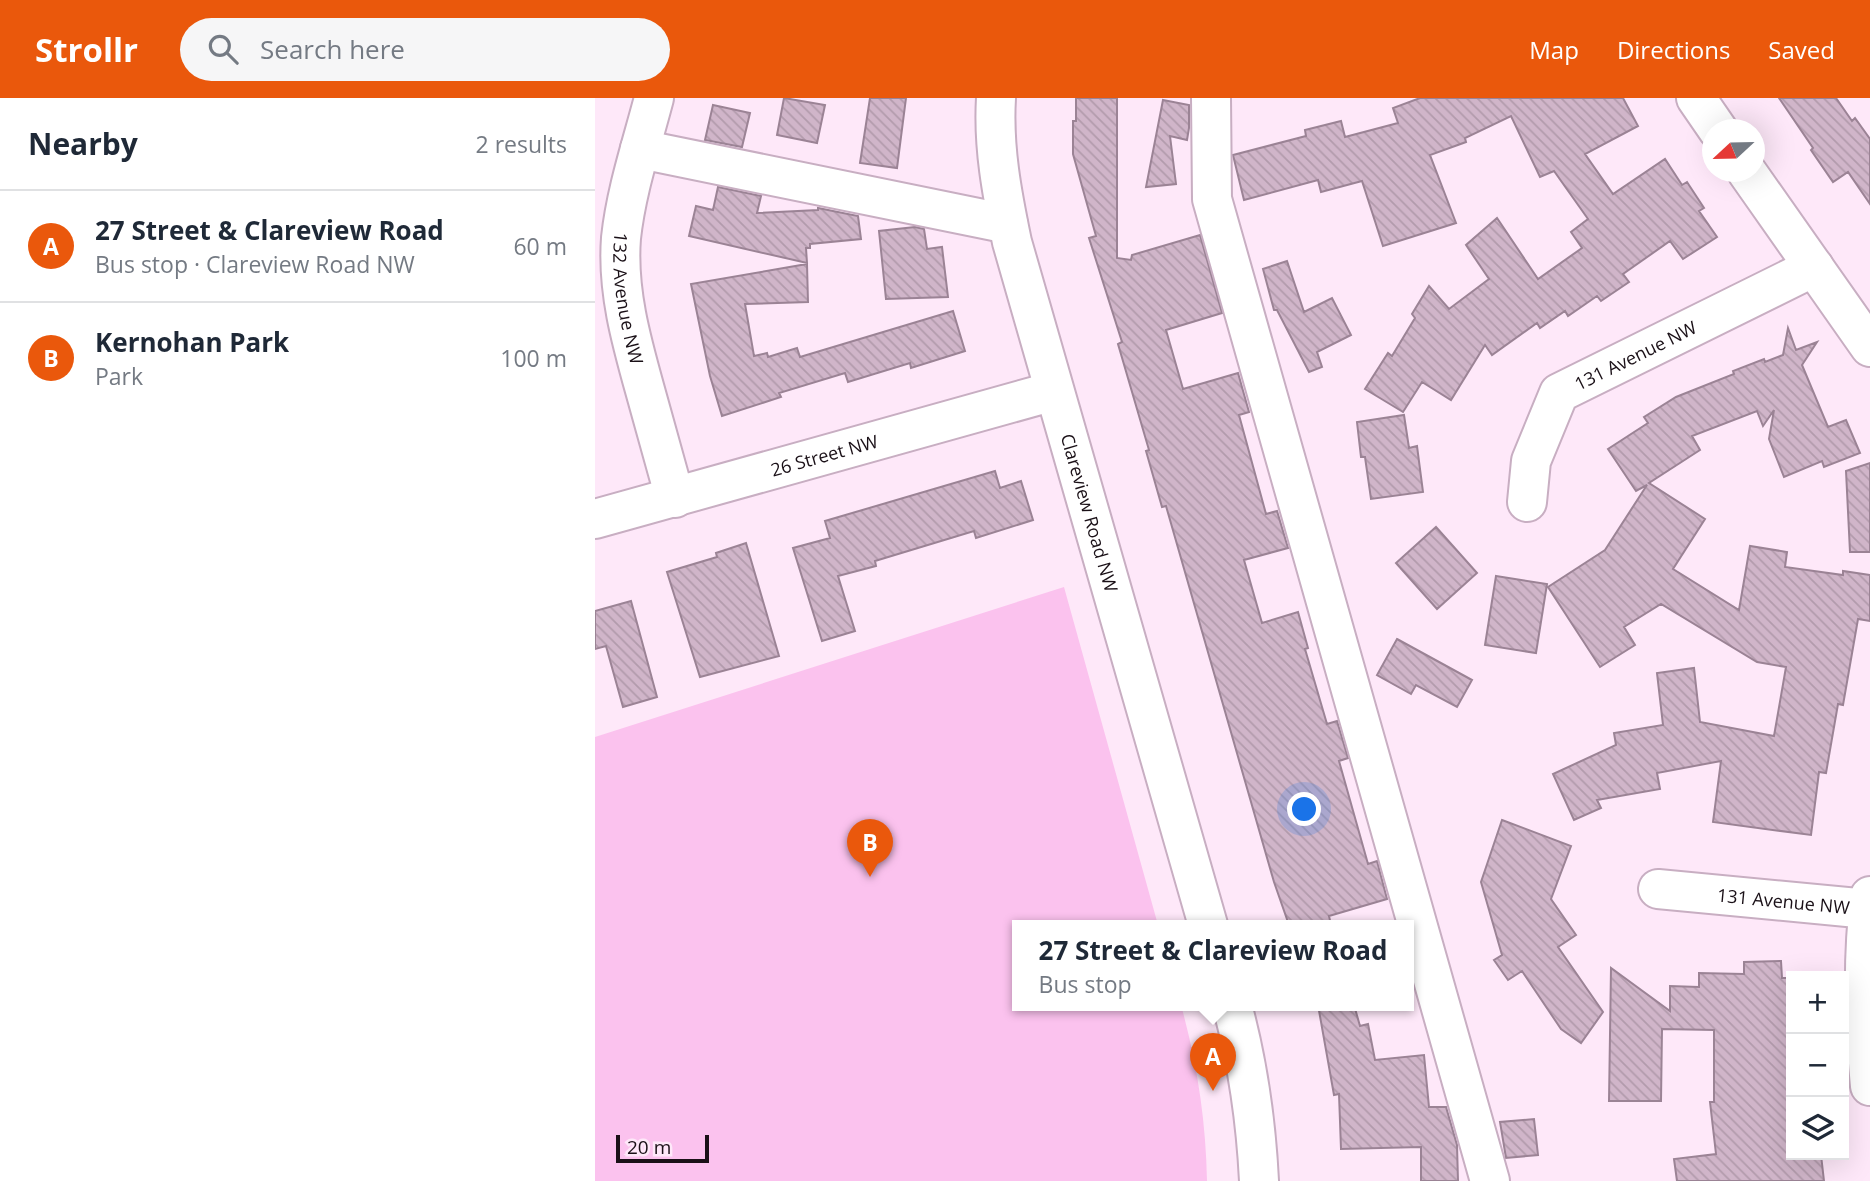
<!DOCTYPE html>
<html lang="en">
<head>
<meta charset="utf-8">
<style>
  :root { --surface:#fff; --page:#f6f6f7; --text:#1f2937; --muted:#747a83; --line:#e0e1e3; --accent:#ea580c }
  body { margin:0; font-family:"Open Sans",sans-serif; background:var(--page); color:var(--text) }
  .controls { position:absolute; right:21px; bottom:21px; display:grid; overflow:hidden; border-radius:0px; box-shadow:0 7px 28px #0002 }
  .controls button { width:63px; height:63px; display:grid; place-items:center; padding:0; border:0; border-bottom:2px solid var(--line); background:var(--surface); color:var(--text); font:35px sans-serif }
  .compass { position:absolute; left:1107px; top:21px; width:63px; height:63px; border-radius:50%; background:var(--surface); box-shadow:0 7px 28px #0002; rotate:248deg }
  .scale { position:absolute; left:21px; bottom:18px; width:93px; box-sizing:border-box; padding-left:7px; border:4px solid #1a1017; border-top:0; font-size:19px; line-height:24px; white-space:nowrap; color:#1a1017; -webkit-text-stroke:5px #fee8f9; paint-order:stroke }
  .you { position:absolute; left:710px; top:712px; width:24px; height:24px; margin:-18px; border:5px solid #fff; border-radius:50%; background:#1a73e8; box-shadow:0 0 0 10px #1a73e833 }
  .badge { display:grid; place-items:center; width:46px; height:46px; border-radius:50%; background:var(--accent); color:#fff; font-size:23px; font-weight:700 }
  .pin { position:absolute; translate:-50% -58px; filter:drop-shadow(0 2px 4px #0008) }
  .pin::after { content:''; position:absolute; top:37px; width:24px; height:21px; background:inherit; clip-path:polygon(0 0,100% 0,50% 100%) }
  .popup { position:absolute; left:417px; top:822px; width:402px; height:91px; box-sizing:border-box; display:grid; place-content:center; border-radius:0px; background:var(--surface); filter:drop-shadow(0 2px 5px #0005); font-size:23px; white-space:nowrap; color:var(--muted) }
  .popup b { font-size:26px; color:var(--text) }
  .popup::after { content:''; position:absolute; left:50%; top:100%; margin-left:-14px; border:14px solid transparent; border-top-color:var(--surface) }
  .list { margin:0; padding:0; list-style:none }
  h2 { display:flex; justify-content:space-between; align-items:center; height:91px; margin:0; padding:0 28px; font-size:30px }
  h2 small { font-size:23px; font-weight:400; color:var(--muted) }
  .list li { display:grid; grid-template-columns:46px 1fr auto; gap:21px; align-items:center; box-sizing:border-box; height:112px; padding:0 28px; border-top:2px solid var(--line) }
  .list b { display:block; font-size:26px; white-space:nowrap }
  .list p { margin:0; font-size:23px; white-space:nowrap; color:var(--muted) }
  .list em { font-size:23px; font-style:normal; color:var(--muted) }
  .icon { flex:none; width:38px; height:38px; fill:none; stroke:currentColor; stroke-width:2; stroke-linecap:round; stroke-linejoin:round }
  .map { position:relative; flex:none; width:1275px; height:1083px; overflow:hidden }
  header { display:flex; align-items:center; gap:42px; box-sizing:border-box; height:98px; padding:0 35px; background:var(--accent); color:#fff }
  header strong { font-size:33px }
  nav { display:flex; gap:38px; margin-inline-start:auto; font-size:24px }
  .search { width:490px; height:63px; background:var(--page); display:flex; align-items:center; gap:18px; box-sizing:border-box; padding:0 24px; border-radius:38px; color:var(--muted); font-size:26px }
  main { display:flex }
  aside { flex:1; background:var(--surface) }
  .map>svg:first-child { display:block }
  .park { fill:#fbc2ee }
  .building { fill:url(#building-back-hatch); stroke:#9b8395; stroke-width:2 }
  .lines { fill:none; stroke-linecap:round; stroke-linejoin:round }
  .minor-casing { stroke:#c8aec2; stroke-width:42 }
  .minor { stroke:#fff; stroke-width:38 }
  .labels { text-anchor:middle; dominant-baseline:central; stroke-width:7; stroke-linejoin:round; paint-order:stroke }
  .street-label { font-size:18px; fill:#1a1017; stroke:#fee8f9 }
</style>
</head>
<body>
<header>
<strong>Strollr</strong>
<div class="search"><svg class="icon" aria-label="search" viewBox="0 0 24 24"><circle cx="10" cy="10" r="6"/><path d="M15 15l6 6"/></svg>Search here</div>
<nav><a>Map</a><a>Directions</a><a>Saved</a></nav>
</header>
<main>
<aside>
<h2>Nearby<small>2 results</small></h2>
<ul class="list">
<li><span class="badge">A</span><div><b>27 Street &amp; Clareview Road</b><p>Bus stop · Clareview Road NW</p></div><em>60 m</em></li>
<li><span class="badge">B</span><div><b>Kernohan Park</b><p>Park</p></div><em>100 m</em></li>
</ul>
</aside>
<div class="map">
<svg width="1275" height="1083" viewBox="0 0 1275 1083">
  <defs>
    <pattern id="building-back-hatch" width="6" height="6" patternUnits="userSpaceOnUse" patternTransform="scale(1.75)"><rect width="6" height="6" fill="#d0b5c9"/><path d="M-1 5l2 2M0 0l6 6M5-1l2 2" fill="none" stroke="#b29bac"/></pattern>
  </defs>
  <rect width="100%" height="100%" fill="#fee8f9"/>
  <!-- park -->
  <path class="park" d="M469,489L563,827H422V907H586C602,965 611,1023 612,1083H0V639Z"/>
  <!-- building -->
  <path class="building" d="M189,0L230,7L222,45L182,37Z
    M275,0H311L302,70L265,65Z
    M481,0H522V160L536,162L537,157L605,137L627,215L571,232L588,291L643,275L654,314L644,317L671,416L682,413L693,450L649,462L667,525L703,514L713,550L710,551L732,626L742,623L753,660L744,663L773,766L782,763L792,801L734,818L736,827H694L679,784L571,408L567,409L551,353L554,352L523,246L527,244L494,140L501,138L478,56V23H481Z
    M825,0H1028L1043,28L990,56L1018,96L1070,61L1087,87L1092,84L1109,110L1104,113L1122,139L1088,161L1075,143L1028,176L1034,184L1006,203L1002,198L973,218L970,213L945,230L942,225L897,257L890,247L856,302L827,284L808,314L770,291L793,255L797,258L820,220L817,216L834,188L854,211L894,181L871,147L902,120L943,181L987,150L976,134L993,121L959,73L945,79L916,18L870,40L871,44L835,57L861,125L788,148L767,83L726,94L723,82L649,102L638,57L711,38L710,32L746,23L750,39L803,25L798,10Z
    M1184,0H1241L1257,23L1260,20L1275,41V106L1253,74L1238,84L1216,52L1218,50Z
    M568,2L594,7V30L592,42L575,38L581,86L551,89Z
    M118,7L155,15L147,49L110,42Z
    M123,89L166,98L162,115L223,112V110L263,118L266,141L215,146V150H211L212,165L94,138L101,108L118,112Z
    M320,129L329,131L332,151L347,149L353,199L291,201L284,133Z
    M692,163L709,214L737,200L756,237L722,254L727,269L714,274L682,212H679L668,171Z
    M212,166L213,204L150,206L159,258L172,255L173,259L202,250L205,259L358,213L370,253L316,270L315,265L253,284L250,275L184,295L186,299L127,318L115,278L96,186Z
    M1193,230L1201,252L1222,244L1207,267L1233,329L1251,322L1265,355L1229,369L1227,363L1189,379L1174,341L1179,312L1168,328L1162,313L1097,338L1105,352L1054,385L1110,421L1078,471L1144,512L1155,448L1192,454L1190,469L1248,477V473L1275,477V523L1263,521L1248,607L1243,606L1231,675L1224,674L1216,737L1118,724L1126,663L1062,675L1065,691L1002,702L1006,710L979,722L958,676L1021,647L1019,635L1068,627L1062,575L1099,570L1105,624L1179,638L1191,569L1162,564L1066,506L1029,529L1040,547L1005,569L953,489L1010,452L1052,387L1041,393L1013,351L1053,325L1049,319L1081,299L1139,276L1138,273L1169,261L1170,264L1188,257Z
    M809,317L814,350L822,348L828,394L776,401L770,359H766L762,324Z
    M1275,365V454H1255L1251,373Z
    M400,373L405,390L426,383L438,422L381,440L379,433L280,463L281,468L243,478L260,533L227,543L198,450L235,440L230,423Z
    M841,429L882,475L842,511L801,465Z
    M151,445L184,558L105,579L72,474L122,459L121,455Z
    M901,478L952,486L941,555L890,547Z
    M36,503L62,599L28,609L11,548L0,551V513Z
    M802,541L877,582L862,609L821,587L816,596L782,577Z
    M907,722L976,748L956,801L981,837L963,849L1008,914L986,945L966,931L927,873L913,882L899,862L907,857L886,784Z
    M1186,863L1187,880H1196V1057H1226L1229,1083H1082L1079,1061L1121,1056L1115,1004H1119V932L1067,931L1066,1003H1014L1016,870L1075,913V888L1104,889V875L1149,876V864Z
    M723,907H759L765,928L773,926L780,962L829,957L834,1009H851L862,1047L863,1083H826V1049L746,1051L744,996L739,997Z
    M939,1021L943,1057L911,1060L905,1024Z"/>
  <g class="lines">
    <!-- minor casing -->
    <g class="minor-casing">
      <g id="minor">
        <path id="s1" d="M59,0C47,46 31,93 26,140C22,192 36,242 50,292C60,328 70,364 80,400"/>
        <path id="s2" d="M401,0C398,49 407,96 417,144L613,827"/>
        <path d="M616,0L617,101L895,1083"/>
        <path d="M1101,0L1123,32"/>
        <path d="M45,51L413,126"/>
        <path d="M1152,74L1275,249"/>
        <path id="s3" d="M932,404L936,363L964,295L1219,169"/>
        <path id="s4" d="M0,421L459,293"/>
        <path id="s5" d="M1063,791L1273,811"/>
        <path d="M1275,798C1267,861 1269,925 1275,988"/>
        <path d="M637,907C653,966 661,1022 664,1083"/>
      </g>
    </g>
    <!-- minor -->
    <use href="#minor" class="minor"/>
  </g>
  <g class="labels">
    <!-- street labels -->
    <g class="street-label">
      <text stroke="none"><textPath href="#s1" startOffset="205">132 Avenue NW</textPath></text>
      <text stroke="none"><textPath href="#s3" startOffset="200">131 Avenue NW</textPath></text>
      <text stroke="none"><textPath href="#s4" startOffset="238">26 Street NW</textPath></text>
      <text stroke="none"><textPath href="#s2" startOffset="427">Clareview Road NW</textPath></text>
      <text stroke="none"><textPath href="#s5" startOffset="126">131 Avenue NW</textPath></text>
    </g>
  </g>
</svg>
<div class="controls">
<button>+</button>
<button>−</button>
<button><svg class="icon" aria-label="layers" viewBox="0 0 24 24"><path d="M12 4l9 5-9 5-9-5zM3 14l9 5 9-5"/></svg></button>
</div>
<svg class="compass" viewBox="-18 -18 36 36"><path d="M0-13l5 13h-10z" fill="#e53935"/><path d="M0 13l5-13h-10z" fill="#747a83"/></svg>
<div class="scale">20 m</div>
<div class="you"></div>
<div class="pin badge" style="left:618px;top:993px">A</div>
<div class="popup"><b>27 Street &amp; Clareview Road</b>Bus stop</div>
<div class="pin badge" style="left:275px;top:779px">B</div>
</div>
</main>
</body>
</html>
